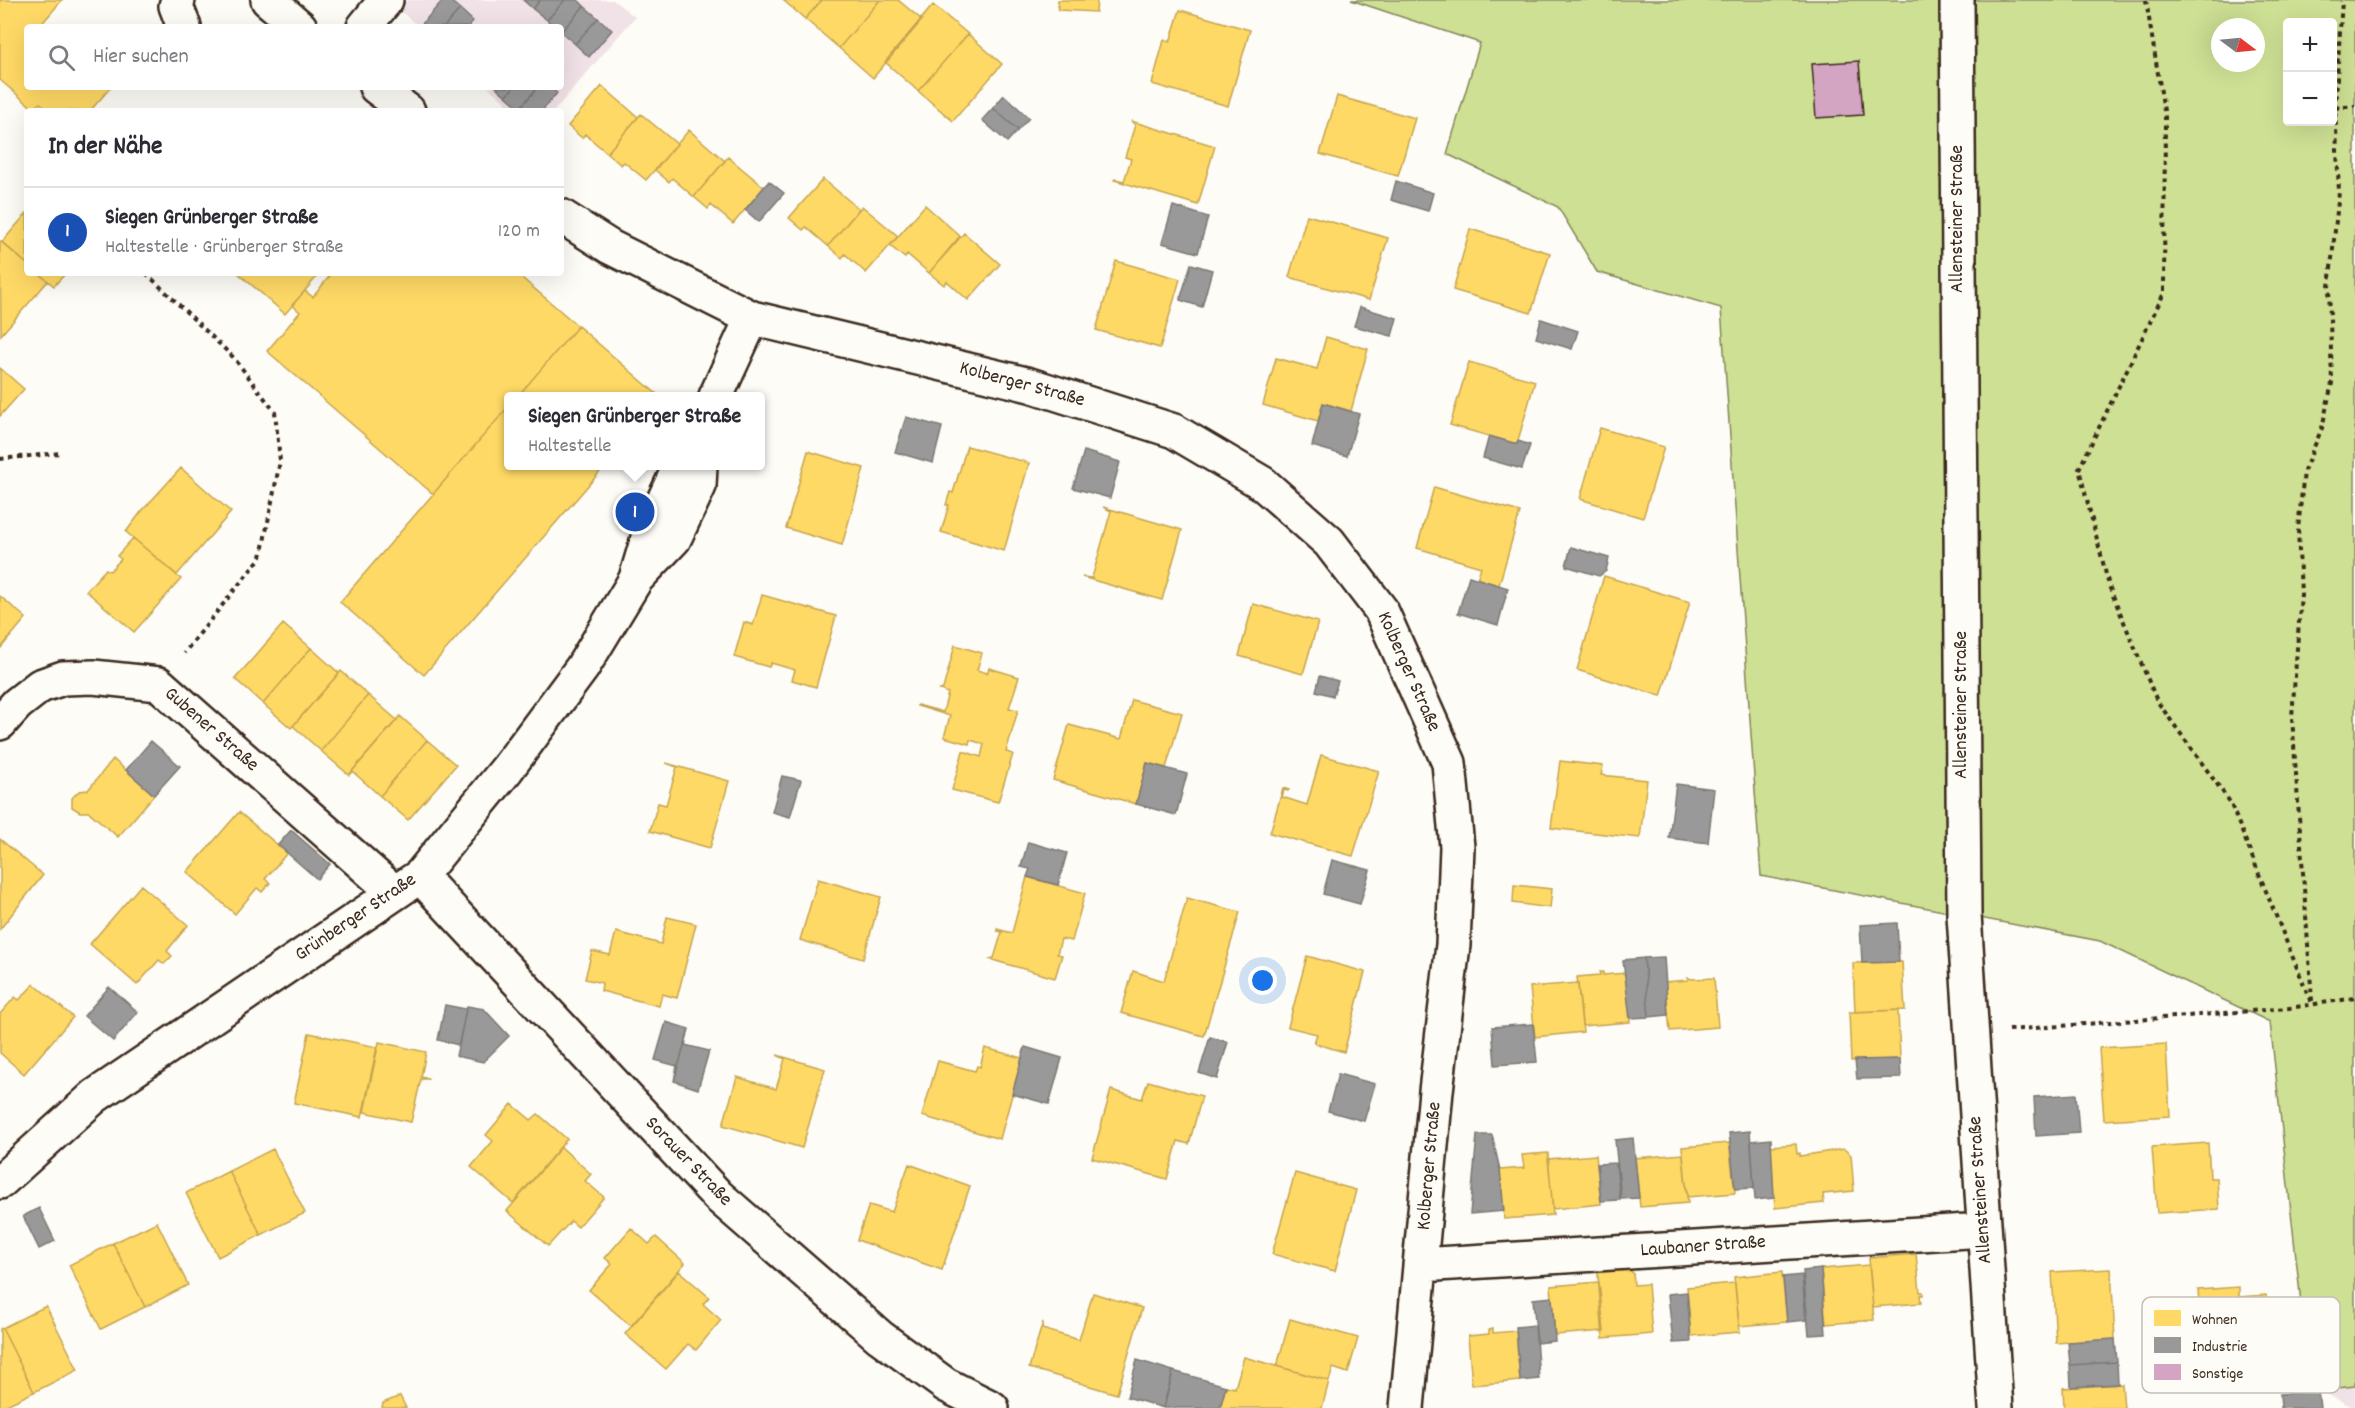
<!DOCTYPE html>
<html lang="de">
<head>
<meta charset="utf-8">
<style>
  :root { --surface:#fff; --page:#f7f7f7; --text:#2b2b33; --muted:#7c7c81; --line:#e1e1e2; --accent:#3b2a1e }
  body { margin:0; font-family:Dekko,sans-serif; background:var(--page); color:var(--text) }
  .controls { position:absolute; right:18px; top:18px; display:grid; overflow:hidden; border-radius:6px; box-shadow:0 6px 24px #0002 }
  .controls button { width:54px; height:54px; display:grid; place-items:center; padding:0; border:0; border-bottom:2px solid var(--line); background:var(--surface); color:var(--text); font:30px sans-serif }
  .compass { position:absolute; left:2211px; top:18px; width:54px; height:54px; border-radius:50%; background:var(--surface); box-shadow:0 6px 24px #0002; rotate:106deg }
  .you { position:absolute; left:1263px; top:981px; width:21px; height:21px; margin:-15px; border:4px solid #fff; border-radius:50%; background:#1a73e8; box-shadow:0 0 0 9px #1a73e833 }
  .badge { display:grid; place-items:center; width:39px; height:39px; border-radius:50%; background:var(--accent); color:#fff; font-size:20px; font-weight:700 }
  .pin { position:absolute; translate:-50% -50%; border:3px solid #fff; box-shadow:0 2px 6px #0006 }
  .popup { position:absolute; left:504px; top:392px; width:261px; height:78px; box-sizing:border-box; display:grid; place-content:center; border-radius:6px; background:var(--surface); filter:drop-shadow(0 2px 4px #0005); font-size:20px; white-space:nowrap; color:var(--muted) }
  .popup b { font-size:22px; color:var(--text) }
  .popup::after { content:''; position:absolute; left:50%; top:100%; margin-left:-12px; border:12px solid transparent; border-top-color:var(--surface) }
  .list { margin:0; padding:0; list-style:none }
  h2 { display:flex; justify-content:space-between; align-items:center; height:78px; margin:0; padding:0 24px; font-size:26px }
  h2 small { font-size:20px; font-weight:400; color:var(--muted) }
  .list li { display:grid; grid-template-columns:39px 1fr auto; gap:18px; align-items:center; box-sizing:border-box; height:90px; padding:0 24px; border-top:2px solid var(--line) }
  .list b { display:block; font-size:22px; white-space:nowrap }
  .list p { margin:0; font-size:20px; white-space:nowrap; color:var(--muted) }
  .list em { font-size:20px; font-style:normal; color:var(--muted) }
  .icon { flex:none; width:33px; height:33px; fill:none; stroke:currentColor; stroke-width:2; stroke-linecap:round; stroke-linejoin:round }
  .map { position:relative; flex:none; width:2355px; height:1408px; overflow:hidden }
  .search { position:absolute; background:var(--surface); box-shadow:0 6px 24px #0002; left:24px; top:24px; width:540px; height:66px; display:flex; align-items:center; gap:15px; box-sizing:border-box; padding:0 21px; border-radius:6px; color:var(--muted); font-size:22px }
  .panel { position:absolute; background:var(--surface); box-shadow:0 6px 24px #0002; left:24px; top:108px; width:540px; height:168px; border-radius:6px }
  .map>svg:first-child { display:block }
  .built { fill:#f1e2e7 }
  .green { fill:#cee094; stroke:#848559; stroke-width:1.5; fill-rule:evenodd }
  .homes { fill:#ffd966; stroke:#c4a450; stroke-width:1.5 }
  .industry { fill:#999; stroke:#7d7874; stroke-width:1.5 }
  .building { fill:#d4a4c3; stroke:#3b2a1e; stroke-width:1.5 }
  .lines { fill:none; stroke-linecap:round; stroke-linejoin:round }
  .minor-casing { stroke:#3b2a1e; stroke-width:38 }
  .path { stroke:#3b2a1e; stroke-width:4; stroke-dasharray:4.5 4.5; stroke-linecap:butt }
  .minor { stroke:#fdfcf7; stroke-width:33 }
  .labels { text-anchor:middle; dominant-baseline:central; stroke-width:6; stroke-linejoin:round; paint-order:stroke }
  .street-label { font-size:20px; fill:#3b2a1e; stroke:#fdfcf7 }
  .key { fill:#fdfcf7; stroke:#c3bdb6; stroke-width:1.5 }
  .key-label { font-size:16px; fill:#3b2a1e }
</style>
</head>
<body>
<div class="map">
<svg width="2355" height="1408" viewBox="0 0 2355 1408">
  <rect width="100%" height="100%" fill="#fdfcf7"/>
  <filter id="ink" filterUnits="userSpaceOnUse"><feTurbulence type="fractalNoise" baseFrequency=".0167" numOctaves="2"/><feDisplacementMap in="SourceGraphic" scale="12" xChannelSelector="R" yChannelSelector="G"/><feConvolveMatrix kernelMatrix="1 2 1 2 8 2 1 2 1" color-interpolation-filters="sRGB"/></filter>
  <g filter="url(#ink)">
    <!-- built -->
    <path class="built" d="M407,0H613L635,17L554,111H515L488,87H561V27H419L399,10Z
      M2355,1386V1408L2318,1390Z"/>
    <!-- green -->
    <path class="green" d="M1351,0H2355V1386L2318,1390L2311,1330H2304L2270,1022L2100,941L1761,876L1721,308L1597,272L1558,207L1447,154L1480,43ZM2288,22H2332V122H2288ZM2220,27H2256V63H2220Z"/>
    <!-- homes -->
    <path class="homes" d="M0,0H62L39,27H27V87H111L90,111H50L40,103L34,109L0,80Z
      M783,0H822L805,19Z
      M822,0H880L839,48L805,19Z
      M880,0H898L922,20L873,78L839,48Z
      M1058,0H1097L1096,12L1058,10Z
      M933,5L968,34L918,91L885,62Z
      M1180,10L1250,30L1228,106L1152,84L1164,40L1170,42Z
      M968,34L1002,64L953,121L918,91Z
      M602,86L638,117L607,153L585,134L582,138L568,126Z
      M1337,96L1415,118L1398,176L1320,154Z
      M641,114L677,144L646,180L624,162L621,165L607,153Z
      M1131,121L1215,146L1198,205L1114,180L1115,179L1124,181L1131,159L1125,157L1135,125Z
      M689,130L725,161L694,197L672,178L669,182L655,170Z
      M728,157L764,187L733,224L711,205L708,209L694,197Z
      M823,179L859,209L828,246L806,227L803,230L789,218Z
      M925,205L960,236L929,273L907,254L905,258L890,246Z
      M862,206L898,236L866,273L845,254L842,258L828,246Z
      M27,213V264L2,242Z
      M1307,215L1388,238L1369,300L1289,277Z
      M1470,229L1550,253L1531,313L1453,290Z
      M964,233L1000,264L968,300L947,281L944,285L929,273Z
      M0,241L27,264V273H38L48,281L1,335Z
      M1116,261L1180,279L1160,348L1096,330Z
      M38,273H66L54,286Z
      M238,273H320L285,314Z
      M332,273H516L578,326L518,396H509V406L433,494L267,351L300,312L292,305L305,291L313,297Z
      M578,326L659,396H518Z
      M1326,337L1368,349L1351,411L1323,403L1318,421L1263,405L1276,358L1317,369Z
      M1469,362L1535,381L1517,444L1450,425Z
      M0,368L24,389L0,416Z
      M509,406V466H605L424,675L340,602Z
      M1600,428L1664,447L1643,518L1580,499Z
      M967,446L1029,463L1004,551L941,532L949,505H946L950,492L953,493Z
      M808,451L864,468L842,545L786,528Z
      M181,468L231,512L177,575L126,532L141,512Z
      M1434,487L1520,512L1499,585L1477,579L1481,567L1417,548Z
      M1103,507L1182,530L1162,600L1082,577L1092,578L1111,511Z
      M133,538L181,579L134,632L86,591L106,569L110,571L121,559L117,556Z
      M1604,576L1690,602L1661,696L1577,670Z
      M762,595L836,616L816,687L792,680L795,670L771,663L769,667L734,657L744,622L753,625Z
      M0,596L26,618L0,649Z
      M1253,604L1318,622L1303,674L1239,656Z
      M283,624L311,648L263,704L235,679Z
      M955,645L982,653L977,670L987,673L989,668L1019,677L1009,708L1018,710L1006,752L1013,754L998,802L952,790L963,751L981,757L984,744L970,740L969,744L944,737L950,716L917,706L918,705L943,712L948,693L940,690L943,689Z
      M311,648L339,673L291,728L263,704Z
      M341,671L368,695L321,751L293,726Z
      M368,695L397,720L349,775L321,751Z
      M1132,700L1182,713L1166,768L1147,763L1136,804L1053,780L1069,725L1121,739Z
      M400,716L427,740L380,796L352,771Z
      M427,740L456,765L408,820L380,796Z
      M1321,755L1379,771L1353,856L1270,833L1283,788L1289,790L1288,791L1284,790L1282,797L1307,805Z
      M113,759L154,795L118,837L89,812H80L72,807V798L79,791L88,790Z
      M1560,761L1603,766L1601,775L1647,780L1640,838L1551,828Z
      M666,763L729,781L710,848L650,831L658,803L666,805L677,767Z
      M239,812L287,853L265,879L270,883L262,892L257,888L235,914L187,872Z
      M0,839L43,875L0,929Z
      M1027,877L1085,893L1072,941L1061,939L1057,954L1062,955L1055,978L989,959L994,958L1002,932L997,931V929L1012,933Z
      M818,879L881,897L863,959L800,940Z
      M141,885L188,925L167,951L172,956L164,964L159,960L137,985L90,944Z
      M1514,885L1552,889L1550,908L1513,903Z
      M1187,898L1240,912L1204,1036L1121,1013L1133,971L1164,981Z
      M667,917L696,924L677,998L662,994L659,1006L601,991L602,983L585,979L592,951L610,955L616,932L661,944Z
      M1307,956L1365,972L1344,1052L1314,1043L1317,1034L1288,1027Z
      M1902,962L1905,1010L1855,1012L1853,963Z
      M1600,972H1603V975L1626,973L1630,1022L1582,1026L1577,977L1600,975Z
      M1688,977L1691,979L1714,978L1718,1027L1670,1031L1665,982L1688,980Z
      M1578,983L1583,1032L1535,1037L1530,987Z
      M34,984L73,1017L24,1074L0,1053V1014L15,997L19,1000Z
      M1898,1010L1900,1059L1851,1061L1849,1012Z
      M309,1033L377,1047L362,1117L294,1103Z
      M379,1042L426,1052L421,1077L429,1079H421L411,1122L364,1112Z
      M2166,1044L2170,1116L2104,1120L2099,1048Z
      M985,1048L1022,1058L1000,1139L922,1116L938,1061L975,1071L977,1066L980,1067Z
      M777,1055L825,1069L802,1148L723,1125L737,1077L776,1089L785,1059Z
      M1148,1081L1202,1096L1189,1144L1178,1141L1167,1179L1092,1158L1111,1090L1142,1099Z
      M512,1104L531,1120L538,1114L567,1139L513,1203L471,1167L493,1141L486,1135Z
      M1729,1143L1735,1193L1687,1197L1682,1147Z
      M2208,1143L2210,1178H2217L2219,1209L2157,1213L2152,1147Z
      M1796,1144L1797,1154L1800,1153V1156L1844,1149L1851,1155L1854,1191L1823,1194L1824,1203L1775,1208L1770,1146Z
      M561,1147L591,1174L585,1181L604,1197L578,1227L571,1221L548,1246L507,1211Z
      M273,1149L305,1213L261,1235L229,1171Z
      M1548,1153L1553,1215L1504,1219L1500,1170L1524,1168L1522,1155Z
      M1683,1154L1688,1203L1640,1207L1635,1158Z
      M1596,1155L1601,1204L1553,1209L1548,1159Z
      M909,1164L970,1186L942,1270L857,1240L869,1205L892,1212Z
      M229,1171L261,1235L218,1257L186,1193Z
      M1295,1173L1356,1190L1335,1271L1272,1254Z
      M157,1222L188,1285L145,1307L113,1243Z
      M631,1228L649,1244L656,1237L685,1263L631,1326L589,1290L612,1264L605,1258Z
      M113,1243L145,1307L101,1329L69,1265Z
      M1916,1254L1920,1292H1923V1295H1920L1921,1303L1873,1307L1869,1258Z
      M1618,1261L1633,1273L1634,1285L1648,1284L1652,1334L1603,1338L1597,1262Z
      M1869,1265L1874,1320L1826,1324L1821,1269Z
      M2111,1269L2115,1339L2056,1343L2052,1272Z
      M679,1271L709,1297L703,1304L721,1320L696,1350L688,1344L666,1369L625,1334Z
      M1782,1272L1787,1322L1739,1326L1734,1277Z
      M1599,1282L1604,1331L1555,1335L1551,1286Z
      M1735,1283L1740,1332L1691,1336L1687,1287Z
      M2239,1287V1297L2266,1295L2270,1360L2203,1364L2198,1290Z
      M1093,1293L1142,1308L1117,1394L1029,1368L1043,1322L1042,1329L1079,1340Z
      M46,1306L78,1370L34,1392L2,1328Z
      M1290,1319L1358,1338L1348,1373L1333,1368L1329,1381L1277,1366Z
      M2,1328L34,1392L0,1408V1329Z
      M1493,1329V1333L1516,1331L1520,1381L1472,1385L1468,1336L1489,1334V1330Z
      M1244,1357L1329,1381L1322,1408H1220L1226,1386L1235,1388Z
      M2122,1384L2124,1408H2064L2063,1388Z
      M400,1396L406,1408H382L383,1403Z"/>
    <!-- industry -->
    <path class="industry" d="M443,0H449L460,9L444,27H426L422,24Z
      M523,0H540L533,9Z
      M540,0H565L547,20L533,9Z
      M565,0H578L584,6L561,32V27H555L547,20Z
      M584,6L598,18L575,44L561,32Z
      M460,9L473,21L468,27H444Z
      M598,18L612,30L589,57L575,44Z
      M496,87H514L506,96Z
      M514,87H538L520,108L506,96Z
      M538,87H550L557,93L542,111H524L520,108Z
      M1004,95L1029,118L1018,130L993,108Z
      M993,108L1018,130L1007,142L982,120Z
      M769,181L784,193L759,222L745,210Z
      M1396,181L1433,193L1428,211L1391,200Z
      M1173,206L1208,217L1198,253L1162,243Z
      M1191,264L1212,270L1202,307L1180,300Z
      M1360,307L1397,318L1392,336L1354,326Z
      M1541,319L1578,331L1572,349L1536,338Z
      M1323,403L1359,414L1347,456L1312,446Z
      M906,417L942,427L933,463L895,452Z
      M1489,436L1517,444L1518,441L1530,445L1522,469L1483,458Z
      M1084,451L1120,462L1110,498L1073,488Z
      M1571,547L1609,558L1606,571L1599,576L1566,566Z
      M1469,576L1508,588L1498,625L1458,613Z
      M1320,676L1338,681L1333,696L1316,691Z
      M151,741L180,766L154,795L126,770Z
      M1147,763L1187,774L1176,815L1136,804Z
      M782,776L801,780L790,817L772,812Z
      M1676,784L1714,789L1708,843L1669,838Z
      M291,830L330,864L317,879L278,845Z
      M1028,842L1067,853L1058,885L1027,877L1030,869L1021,867Z
      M1332,860L1370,870L1360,904L1323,894Z
      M1897,923L1899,962L1862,963L1860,925Z
      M1664,957L1668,1015L1649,1017L1644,958Z
      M1644,958L1649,1017L1630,1018L1623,960Z
      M109,987L138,1012L113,1041L84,1016Z
      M445,1005L466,1009L459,1045L438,1040Z
      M467,1006L484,1009L509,1036L483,1062L456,1056Z
      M666,1022L689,1029L674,1081L677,1066L655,1060Z
      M1533,1024L1537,1062L1495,1065L1492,1027Z
      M689,1029L685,1045L709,1051L698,1089L674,1081Z
      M1210,1037L1228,1042L1217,1079L1199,1073Z
      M1025,1047L1062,1058L1049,1104L1012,1094Z
      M1900,1059L1901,1078L1857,1079L1855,1060Z
      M1338,1074L1375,1084L1364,1121L1328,1111Z
      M2076,1094L2079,1133L2036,1136L2034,1097Z
      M1750,1131L1754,1188L1735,1189L1729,1133Z
      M1477,1135H1492L1500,1170L1504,1211L1470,1214Z
      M1633,1138L1639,1198L1621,1199L1615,1140Z
      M1771,1139L1774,1198L1755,1200L1751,1141Z
      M1616,1163L1620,1200L1601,1201L1597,1164Z
      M39,1208L55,1241L39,1249L23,1216Z
      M1821,1269L1826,1334L1809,1335L1803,1271Z
      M1802,1275L1806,1320L1787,1322L1783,1277Z
      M1687,1292L1691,1342L1673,1343L1668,1294Z
      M1552,1297L1555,1341L1537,1343L1533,1299Z
      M1535,1325L1539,1379L1520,1381L1516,1327Z
      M2115,1339L2117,1362L2070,1365L2068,1342Z
      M2294,1340L2296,1378L2257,1381L2255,1361L2270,1360L2269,1341Z
      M1137,1360L1173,1371L1164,1408L1127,1397Z
      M2117,1362L2118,1384L2071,1387L2070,1365Z
      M1173,1371L1226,1386L1220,1408H1163Z
      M2318,1391L2320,1408H2281L2280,1394Z"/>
    <!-- building -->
    <path class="building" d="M1859,61L1863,115L1816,118L1812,64Z"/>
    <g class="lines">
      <!-- minor casing -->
      <g class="minor-casing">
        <path id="minor" d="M178,0L176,6L184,27
          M268,0L300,27
          M1957,0L1964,915L1996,1408
          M364,27L386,0
          M376,87L408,111
          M561,216L610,247L752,318L1030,385L1174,431L1262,483L1329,542L1381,610L1449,763L1457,847L1453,945L1436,1091L1407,1408
          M716,396L752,318
          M637,575L651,528L680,466
          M0,723L17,704L40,686L63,678L93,677L159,684L394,892
          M420,876L718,1196L880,1337L946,1385L992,1408
          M0,1182L95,1096L420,876L507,769L582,668L636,579L674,539L699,486L700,466
          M1421,1265L1984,1230"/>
      </g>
      <!-- path -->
      <path class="path" d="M2146,0L2165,117L2164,293L2079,469L2109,586L2157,701L2230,802L2312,1005
        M2335,108L2355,106
        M146,273L234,358L275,412L280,461L261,557L184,653
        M0,459L60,453
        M2312,1001L2292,717L2301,594L2298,529L2304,471L2322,428L2332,383L2329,287L2339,192L2335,108L2342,0
        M2009,1030L2289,1008L2355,998"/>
      <!-- minor -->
      <use href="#minor" class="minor"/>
    </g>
  </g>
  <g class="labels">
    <!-- street labels -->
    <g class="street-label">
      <text transform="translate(1958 219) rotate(-90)">Allensteiner Straße</text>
      <text transform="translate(1022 385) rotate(15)">Kolberger Straße</text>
      <text transform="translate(1408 672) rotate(66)">Kolberger Straße</text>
      <text transform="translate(1962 705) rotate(-90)">Allensteiner Straße</text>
      <text transform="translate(211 730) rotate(41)">Gubener Straße</text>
      <text transform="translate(356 918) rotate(-34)">Grünberger Straße</text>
      <text transform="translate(688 1162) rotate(46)">Sorauer Straße</text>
      <text transform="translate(1430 1166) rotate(-85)">Kolberger Straße</text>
      <text transform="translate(1981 1190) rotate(-94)">Allensteiner Straße</text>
      <text transform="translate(1703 1247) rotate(-4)">Laubaner Straße</text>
    </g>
  </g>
  <!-- legend -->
  <rect x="2142" y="1297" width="198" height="96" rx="9" class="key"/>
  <rect x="2154" y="1310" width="27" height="16" fill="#ffd966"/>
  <rect x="2154" y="1337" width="27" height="16" fill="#999"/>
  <rect x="2154" y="1364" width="27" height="16" fill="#d4a4c3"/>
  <g class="key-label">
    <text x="2192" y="1324">Wohnen</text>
    <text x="2192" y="1351">Industrie</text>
    <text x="2192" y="1378">Sonstige</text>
  </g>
</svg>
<div class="controls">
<button>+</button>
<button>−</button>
</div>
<svg class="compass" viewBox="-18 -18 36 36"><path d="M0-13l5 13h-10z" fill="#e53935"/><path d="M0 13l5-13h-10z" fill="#7c7c81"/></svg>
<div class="you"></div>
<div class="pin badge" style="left:635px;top:512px;background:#1a4fb4">1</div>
<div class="popup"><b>Siegen Grünberger Straße</b>Haltestelle</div>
<div class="search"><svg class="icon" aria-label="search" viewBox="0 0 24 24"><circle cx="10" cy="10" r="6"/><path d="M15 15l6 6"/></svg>Hier suchen</div>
<section class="panel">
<h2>In der Nähe<small></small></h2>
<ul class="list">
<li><span class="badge" style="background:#1a4fb4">1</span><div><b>Siegen Grünberger Straße</b><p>Haltestelle · Grünberger Straße</p></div><em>120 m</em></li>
</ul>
</section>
</div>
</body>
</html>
